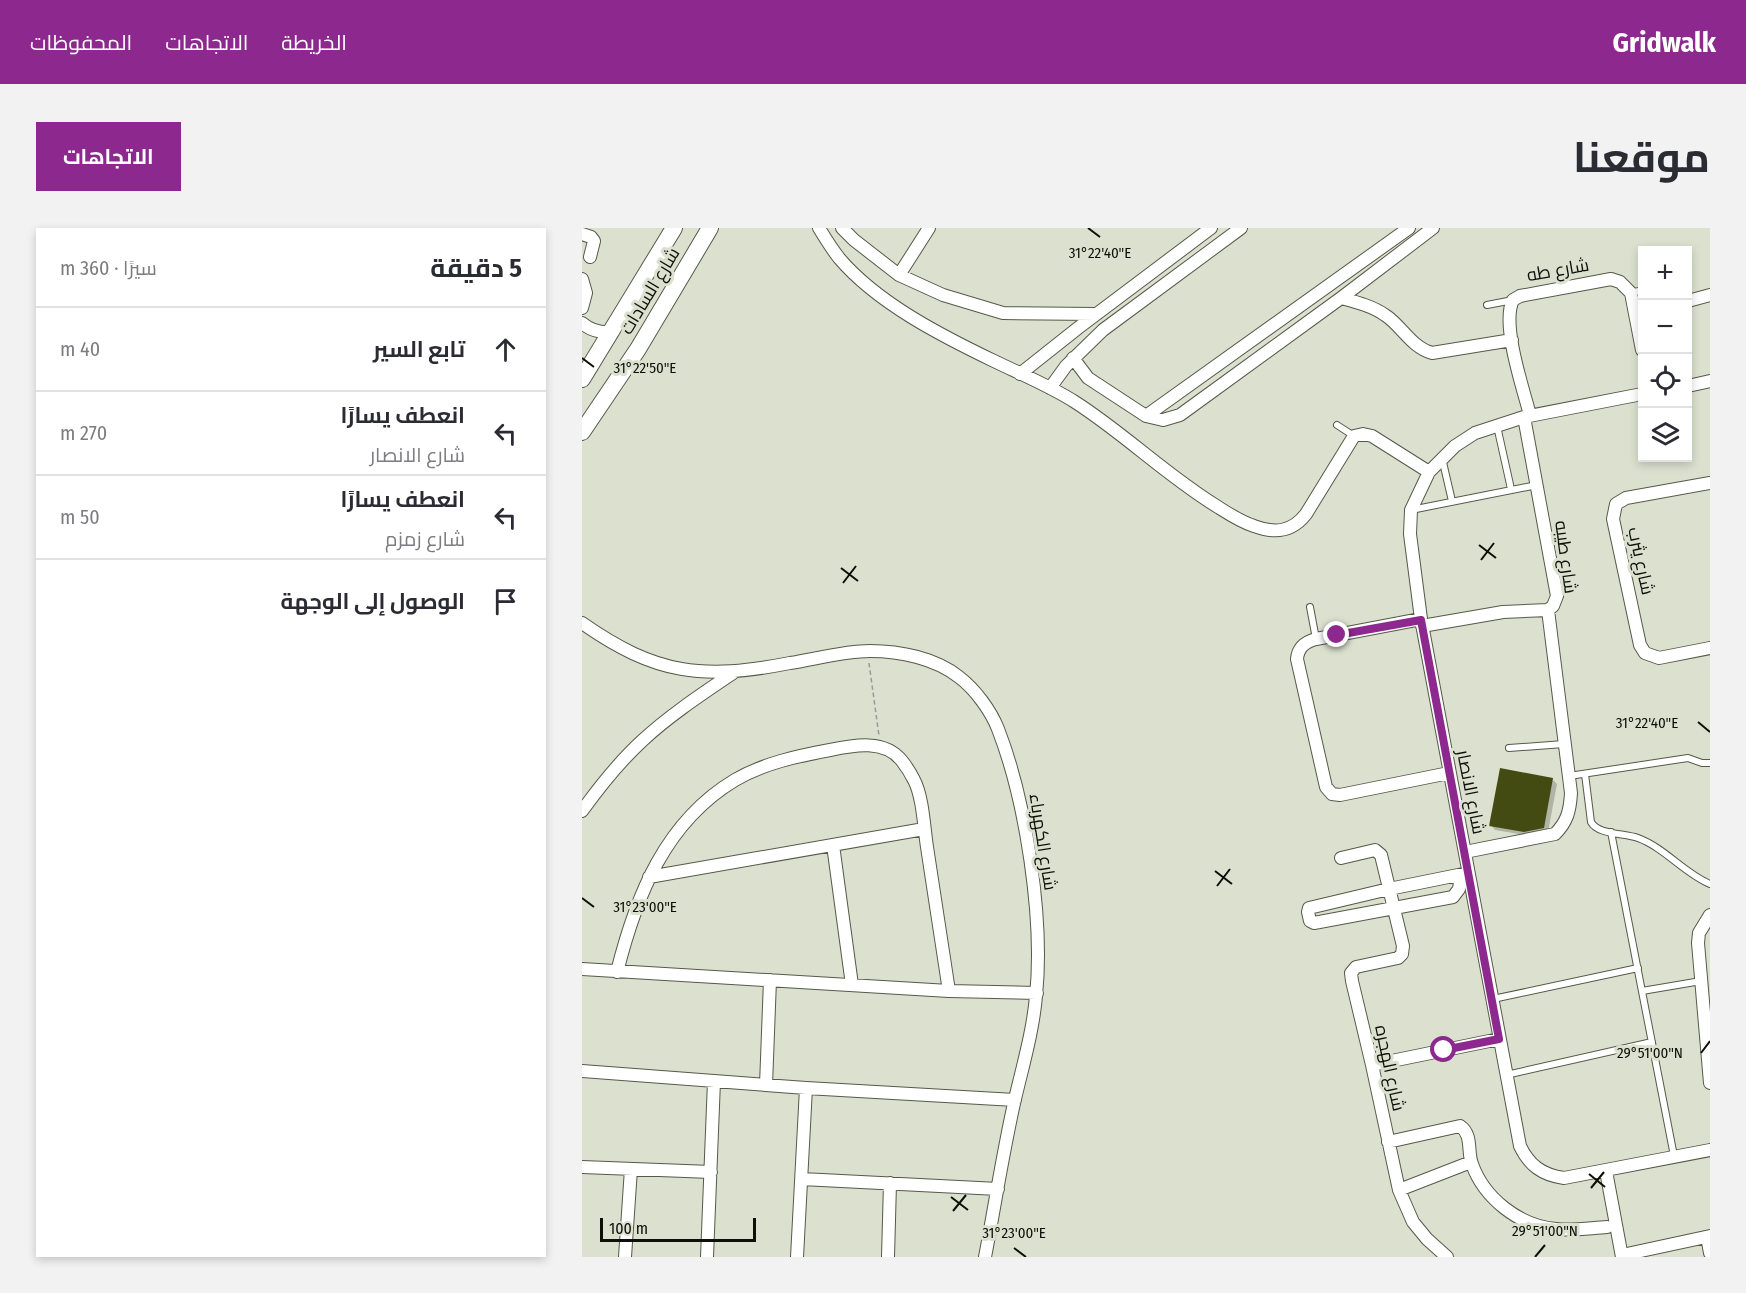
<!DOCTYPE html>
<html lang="ar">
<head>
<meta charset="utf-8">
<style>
  :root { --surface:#fff; --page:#f2f2f3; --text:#2b2b33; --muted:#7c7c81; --line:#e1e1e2; --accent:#8d288f }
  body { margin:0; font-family:"Fira Sans Condensed",Cairo,sans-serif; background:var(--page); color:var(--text); direction:rtl }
  .controls { position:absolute; right:18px; top:18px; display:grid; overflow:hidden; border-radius:0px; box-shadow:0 3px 9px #0003 }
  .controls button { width:54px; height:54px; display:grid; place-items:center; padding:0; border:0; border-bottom:2px solid var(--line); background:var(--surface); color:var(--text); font:30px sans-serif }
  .scale { position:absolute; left:18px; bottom:15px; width:156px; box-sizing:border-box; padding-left:6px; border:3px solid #0e0f09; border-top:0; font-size:16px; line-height:21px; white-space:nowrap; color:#0e0f09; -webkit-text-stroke:4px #dce1cf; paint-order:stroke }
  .stop { position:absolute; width:18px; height:18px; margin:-14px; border:4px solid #8d288f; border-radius:50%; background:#fff }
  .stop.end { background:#8d288f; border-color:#fff; box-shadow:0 2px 6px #0008 }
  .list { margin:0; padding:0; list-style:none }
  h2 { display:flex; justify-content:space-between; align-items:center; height:78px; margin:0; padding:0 24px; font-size:26px }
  h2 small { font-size:20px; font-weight:400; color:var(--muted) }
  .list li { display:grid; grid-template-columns:39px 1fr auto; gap:18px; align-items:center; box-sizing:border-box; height:84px; padding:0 24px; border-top:2px solid var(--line) }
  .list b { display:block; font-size:22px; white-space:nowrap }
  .list p { margin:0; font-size:20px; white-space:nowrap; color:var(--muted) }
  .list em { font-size:20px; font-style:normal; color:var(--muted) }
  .icon { flex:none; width:33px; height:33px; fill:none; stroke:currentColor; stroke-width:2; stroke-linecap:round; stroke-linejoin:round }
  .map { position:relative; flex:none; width:1128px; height:1029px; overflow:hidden; direction:ltr; border-radius:0px }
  header { display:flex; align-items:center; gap:36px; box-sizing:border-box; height:84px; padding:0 30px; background:var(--accent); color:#fff }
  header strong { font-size:28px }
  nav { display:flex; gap:33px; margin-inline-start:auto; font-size:21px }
  .intro { display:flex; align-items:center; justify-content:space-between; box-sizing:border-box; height:144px; padding:0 36px }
  h1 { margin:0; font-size:42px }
  .button { padding:15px 27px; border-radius:0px; background:var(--accent); color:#fff; font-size:21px; font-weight:700 }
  main { display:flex; gap:36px; padding:0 36px }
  aside { flex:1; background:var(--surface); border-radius:0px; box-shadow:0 3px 9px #0003 }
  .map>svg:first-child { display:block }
  .shadow { fill:#0003 }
  .building { fill:#434b13 }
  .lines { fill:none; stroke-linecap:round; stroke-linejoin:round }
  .lane-casing { stroke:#555949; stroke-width:8 }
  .street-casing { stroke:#555949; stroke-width:14 }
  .secondary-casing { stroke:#555949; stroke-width:18 }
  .path { stroke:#989c8e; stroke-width:1.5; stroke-dasharray:4.5 3; stroke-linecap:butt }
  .lane { stroke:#fff; stroke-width:6 }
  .street { stroke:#fff; stroke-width:12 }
  .secondary { stroke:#fff; stroke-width:16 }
  .route { stroke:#8d288f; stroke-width:8 }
  .ticks { fill:none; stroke:#0e0f09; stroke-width:2 }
  .labels { text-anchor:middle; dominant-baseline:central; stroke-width:6; stroke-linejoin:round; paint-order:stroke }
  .street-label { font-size:18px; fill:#0e0f09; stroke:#dce1cf }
  .ticks-label { font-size:15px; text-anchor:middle; fill:#0e0f09; stroke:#dce1cf; stroke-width:6; stroke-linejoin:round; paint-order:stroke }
</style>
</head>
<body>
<header>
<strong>Gridwalk</strong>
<nav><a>الخريطة</a><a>الاتجاهات</a><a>المحفوظات</a></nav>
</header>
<div class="intro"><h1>موقعنا</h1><a class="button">الاتجاهات</a></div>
<main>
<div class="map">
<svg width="1128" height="1029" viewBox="0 0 1128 1029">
  <rect width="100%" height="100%" fill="#dce1cf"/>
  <!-- shadow -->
  <path class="shadow" d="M970,551L975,556L966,604L948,608L913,602L909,597Z"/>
  <!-- building -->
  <path class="building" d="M918,540L971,550L962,600L942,604L907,598Z"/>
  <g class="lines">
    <!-- lane casing -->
    <g class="lane-casing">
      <path id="lane" d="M1049,65L1060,62
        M905,77L931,72
        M755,197L772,208
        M915,198L929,261
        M860,230L870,273
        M829,282L955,257
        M728,379L734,411
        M927,520L982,516
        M1003,546L1009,594C1016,607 1043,605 1056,610C1083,620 1102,645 1128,656
        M987,548L1106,530L1120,535H1128
        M1029,604L1092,928
        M1060,763L1119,753
        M911,771L1056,740
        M924,847L1070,814"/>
    </g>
    <!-- street casing -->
    <g class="street-casing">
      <path id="street" d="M237,0C243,10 250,21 257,30C295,75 360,108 412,133C439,146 468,158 493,174C543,206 585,248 636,279C647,286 659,294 672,298C693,306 710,304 724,286L772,208L781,206L790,208L847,244
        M260,0L272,12L317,47L361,67L421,85L514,86
        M0,6L9,9L12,13L8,29
        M317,47L347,0
        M0,51L4,65L0,80
        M759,70C774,74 790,78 803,87C819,97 830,120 850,125L930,112
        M1106,73L1128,67
        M0,95C9,103 18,105 30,104
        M491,130L506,150L564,188L581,192L598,187L759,70L851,0
        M438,146L496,100L629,0
        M1106,158L1128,153
        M468,160L484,138L521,102L659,0
        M1060,166L942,189L893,205L873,218L847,244L829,282L828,306L839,391L938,918C947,937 960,947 982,950L1128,922
        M948,187C941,160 919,96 931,72L938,68L1029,51L1038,54L1049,65L1060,122
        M564,188L827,0
        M1128,255L1044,270L1034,276L1031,291L1058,417L1063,425L1077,430L1128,420
        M839,391L734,411C723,414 716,419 715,431L744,559L750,566L758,567L867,545
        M0,395C74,447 121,452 208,435C234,431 262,423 288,423C318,423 353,430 377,449C393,461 409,483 416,501C444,573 462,691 454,768C451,803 441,837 433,871C421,923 413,977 403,1029
        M840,398L921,384L966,382L971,378L975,368L942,189
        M0,583C18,558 38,533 61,512C88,487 120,466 151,445
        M251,617L270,757
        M883,624L973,606C985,594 988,583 989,565L966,382
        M759,630L793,622L799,627L821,718L820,726L816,730L774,739L769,745L770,753L790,837L817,962L831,994L845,1011L865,1029
        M879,647L877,661L871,669L732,695L728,693L726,684L727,680L807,661L886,645
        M67,649L342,601
        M1128,687L1117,705L1116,715L1128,855
        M0,741L367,763L455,765
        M35,744C54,668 83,594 153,552C182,535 216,528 248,522C272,517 303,511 320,533C324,538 329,546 332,552C341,569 342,600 345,619C352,667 360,715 367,763
        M790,837L917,811
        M0,843L224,860L433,872
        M184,857L188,752
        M806,914L878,898C891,907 885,923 890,936C902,970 937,998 974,1001C990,1003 1008,1000 1025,999
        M0,939L129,944
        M1024,943L1040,1029
        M220,951L416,961
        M817,962L889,934
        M1125,1009L1128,1025
        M1040,1027L1128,1008
        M43,1029L49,941
        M125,1029L132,853
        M215,1029L224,860
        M306,1029L308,955"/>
    </g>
    <!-- secondary casing -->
    <g class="secondary-casing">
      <path id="secondary" d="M0,151L92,0
        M0,204L56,121L128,0"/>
    </g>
    <!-- path -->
    <path class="path" d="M287,435L297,508"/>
    <!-- lane -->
    <use href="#lane" class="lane"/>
    <!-- street -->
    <use href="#street" class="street"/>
    <!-- secondary -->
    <use href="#secondary" class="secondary"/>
  </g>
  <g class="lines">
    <!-- route -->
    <path class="route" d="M755,407L839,392L917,811L862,822"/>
  </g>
  <!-- ticks -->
  <path class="ticks" d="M506,0L518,9M0,130L12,139M897,317L914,330M899,332L912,315M259,340L276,353M261,355L274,338M1116,494L1128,504M633,643L650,656M635,658L648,641M0,670L12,679M1119,825L1128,813M1007,946L1023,959M1009,960L1022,944M369,969L386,982M371,983L384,967M432,1020L444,1029M953,1029L963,1017"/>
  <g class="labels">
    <!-- street labels -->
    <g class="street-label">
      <text transform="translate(976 42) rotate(-10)">شارع طه</text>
      <text transform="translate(68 63) rotate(-59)">شارع السادات</text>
      <text transform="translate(984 329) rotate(82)">شارع طيبه</text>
      <text transform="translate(1059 333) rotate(78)">شارع يثرب</text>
      <text transform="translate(889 564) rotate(79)">شارع الانصار</text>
      <text transform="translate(461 614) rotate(81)">شارع الكهرباء</text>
      <text transform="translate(808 840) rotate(78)">شارع الهجره</text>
    </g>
  </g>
  <g class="ticks-label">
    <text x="518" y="30">31°22'40"E</text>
    <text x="63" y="145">31°22'50"E</text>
    <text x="1065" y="500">31°22'40"E</text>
    <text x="63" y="684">31°23'00"E</text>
    <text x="1068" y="830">29°51'00"N</text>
    <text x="963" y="1008">29°51'00"N</text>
    <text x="432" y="1010">31°23'00"E</text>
  </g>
</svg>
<div class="controls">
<button>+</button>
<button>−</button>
<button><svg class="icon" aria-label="locate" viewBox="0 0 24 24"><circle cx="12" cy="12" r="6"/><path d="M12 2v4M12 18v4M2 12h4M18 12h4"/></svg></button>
<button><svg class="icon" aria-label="layers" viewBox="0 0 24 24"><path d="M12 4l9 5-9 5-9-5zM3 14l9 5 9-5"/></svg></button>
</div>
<div class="scale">100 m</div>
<div class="stop" style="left:862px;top:822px"></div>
<div class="stop end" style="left:755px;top:407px"></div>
</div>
<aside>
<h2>5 دقيقة<small>سيرًا · 360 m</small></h2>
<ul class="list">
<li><svg class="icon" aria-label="ahead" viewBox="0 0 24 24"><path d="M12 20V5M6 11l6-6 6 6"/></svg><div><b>تابع السير</b></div><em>40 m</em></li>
<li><svg class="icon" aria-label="left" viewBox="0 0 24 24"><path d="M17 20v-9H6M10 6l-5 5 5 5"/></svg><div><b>انعطف يسارًا</b><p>شارع الانصار</p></div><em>270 m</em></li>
<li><svg class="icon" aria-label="left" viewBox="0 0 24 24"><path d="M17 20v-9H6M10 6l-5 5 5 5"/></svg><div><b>انعطف يسارًا</b><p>شارع زمزم</p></div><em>50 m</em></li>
<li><svg class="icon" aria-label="arrive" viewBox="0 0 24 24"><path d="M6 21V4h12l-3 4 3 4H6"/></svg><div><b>الوصول إلى الوجهة</b></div></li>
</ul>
</aside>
</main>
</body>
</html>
